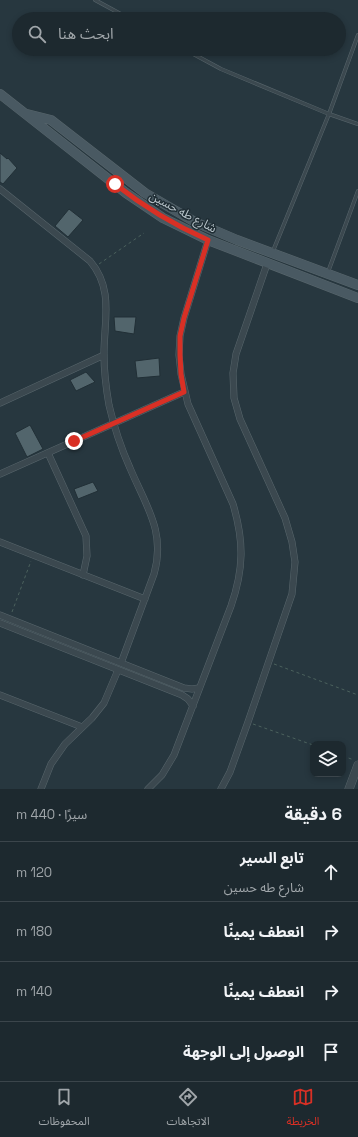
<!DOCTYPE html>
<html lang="ar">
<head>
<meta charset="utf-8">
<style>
  :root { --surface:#1d292f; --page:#2a353b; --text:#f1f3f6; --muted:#a0a6aa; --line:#3b454b; --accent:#d93025 }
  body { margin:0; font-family:"Space Grotesk","Noto Sans Arabic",sans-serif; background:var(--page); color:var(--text); direction:rtl }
  .controls { position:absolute; right:12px; bottom:12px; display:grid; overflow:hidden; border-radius:8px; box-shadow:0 2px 6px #0003 }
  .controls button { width:36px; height:36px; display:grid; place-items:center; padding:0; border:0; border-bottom:1px solid var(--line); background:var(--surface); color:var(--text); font:20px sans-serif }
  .stop { position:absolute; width:12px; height:12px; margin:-9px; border:3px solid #d93025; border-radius:50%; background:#fff }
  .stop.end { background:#d93025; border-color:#fff; box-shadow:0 1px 4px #0008 }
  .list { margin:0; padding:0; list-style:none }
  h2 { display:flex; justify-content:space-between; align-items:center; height:52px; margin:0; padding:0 16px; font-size:17px }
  h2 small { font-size:13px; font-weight:400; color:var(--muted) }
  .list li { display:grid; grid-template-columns:26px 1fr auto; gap:12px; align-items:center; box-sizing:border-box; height:60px; padding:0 16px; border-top:1px solid var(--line) }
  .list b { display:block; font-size:15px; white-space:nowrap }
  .list p { margin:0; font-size:13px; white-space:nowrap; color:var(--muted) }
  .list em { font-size:13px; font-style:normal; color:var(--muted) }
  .icon { flex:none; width:22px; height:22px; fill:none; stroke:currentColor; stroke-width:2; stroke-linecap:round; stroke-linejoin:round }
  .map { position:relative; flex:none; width:358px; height:789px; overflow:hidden; direction:ltr }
  .search { position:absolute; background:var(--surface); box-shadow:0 2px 6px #0003; left:12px; right:12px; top:12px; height:44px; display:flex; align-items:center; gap:10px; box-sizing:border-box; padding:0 14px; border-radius:22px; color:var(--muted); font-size:15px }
  .sheet { height:292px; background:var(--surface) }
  nav { display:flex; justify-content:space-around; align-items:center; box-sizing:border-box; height:56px; border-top:1px solid var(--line); background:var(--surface); font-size:11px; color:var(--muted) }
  nav a { display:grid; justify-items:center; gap:2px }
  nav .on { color:var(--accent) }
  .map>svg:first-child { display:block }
  .building { fill:#52656c; stroke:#212f36 }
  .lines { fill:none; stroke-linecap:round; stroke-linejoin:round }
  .service-casing { stroke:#58666c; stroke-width:4 }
  .minor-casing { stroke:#58666c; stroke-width:7 }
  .tertiary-casing { stroke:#58666c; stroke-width:9 }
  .secondary-casing { stroke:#58666c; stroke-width:10 }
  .path { stroke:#4b615d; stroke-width:1; stroke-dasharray:3 3; stroke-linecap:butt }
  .service { stroke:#3b484f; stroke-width:3 }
  .minor { stroke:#3b484f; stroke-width:6 }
  .tertiary { stroke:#3b484f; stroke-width:8 }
  .secondary { stroke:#495962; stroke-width:9 }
  .route { stroke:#d93025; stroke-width:5 }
  .labels { text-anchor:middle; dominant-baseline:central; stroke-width:3; stroke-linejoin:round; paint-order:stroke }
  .street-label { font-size:12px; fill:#b7c3c9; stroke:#1f2d34 }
</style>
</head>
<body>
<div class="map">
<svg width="358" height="789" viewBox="0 0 358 789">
  <rect width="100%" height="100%" fill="#27373f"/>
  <!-- building -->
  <path class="building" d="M0,153L7,159L8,158L17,168L3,184L0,182Z
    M69,209L83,220L68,237L55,226Z
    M114,317H136L134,334L115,331Z
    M159,358L160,376L137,378L135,361Z
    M86,372L95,382L76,391L70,380Z
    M30,425L43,449L27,457L15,433Z
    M93,482L98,491L78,499L74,489Z"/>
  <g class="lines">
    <!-- service casing -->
    <g class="service-casing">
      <path id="service" d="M95,0L130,19
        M184,49L221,69L329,114L358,124
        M273,251L329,114L358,35
        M328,272L358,191"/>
    </g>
    <!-- minor casing -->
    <g class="minor-casing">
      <path id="minor" d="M0,189L90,261C114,289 104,320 104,354C104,371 106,388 109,405C114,427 121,448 130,468C146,506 166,532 154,574L121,663
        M0,403L104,355
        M48,453L86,536L87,556L83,575
        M0,474L184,392
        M0,542L145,599
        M0,615L184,688L192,689L199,688
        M0,623L182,695L188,699L193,706
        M0,695L82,727
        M41,789L51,764L65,744L92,718L104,703L118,670
        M148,789L162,775L174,755L231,606C244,569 244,541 233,504L188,404L181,374L179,355L180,336L184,318L208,240
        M221,789L230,772L248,722L292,594L295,562L292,542L285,518L240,419L234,398L233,373L236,354L267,264"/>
    </g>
    <!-- tertiary casing -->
    <g class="tertiary-casing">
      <path id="tertiary" d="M349,789L358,765"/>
    </g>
    <!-- secondary casing -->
    <g class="secondary-casing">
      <path id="secondary" d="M0,94L126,193L163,218L208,240L358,298
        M27,114L51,120L145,193L195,222L237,240L358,285"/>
    </g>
    <!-- path -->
    <path class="path" d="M99,264L144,233
      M12,612L31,561
      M274,664L358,695
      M253,724L313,745
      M343,756L354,760"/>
    <!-- service -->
    <use href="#service" class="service"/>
    <!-- minor -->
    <use href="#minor" class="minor"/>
    <!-- tertiary -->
    <use href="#tertiary" class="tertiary"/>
    <!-- secondary -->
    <use href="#secondary" class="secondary"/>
  </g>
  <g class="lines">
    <!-- route -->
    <path class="route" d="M74,441L184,392L181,374L180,355V336L184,318L208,240C174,225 144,207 115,184"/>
  </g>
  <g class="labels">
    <!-- street labels -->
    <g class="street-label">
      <text transform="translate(183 212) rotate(28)">شارع طه حسين</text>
    </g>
  </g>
</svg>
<div class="controls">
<button><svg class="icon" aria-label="layers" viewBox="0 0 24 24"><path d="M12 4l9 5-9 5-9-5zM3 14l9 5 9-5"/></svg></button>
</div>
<div class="stop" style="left:115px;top:184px"></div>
<div class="stop end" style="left:74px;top:441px"></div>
<div class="search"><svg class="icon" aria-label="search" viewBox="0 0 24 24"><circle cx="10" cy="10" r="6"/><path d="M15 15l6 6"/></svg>ابحث هنا</div>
</div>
<section class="sheet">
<h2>6 دقيقة<small>سيرًا · 440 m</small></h2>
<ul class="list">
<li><svg class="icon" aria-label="ahead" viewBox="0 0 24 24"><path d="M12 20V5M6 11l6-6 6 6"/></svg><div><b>تابع السير</b><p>شارع طه حسين</p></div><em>120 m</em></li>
<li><svg class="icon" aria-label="right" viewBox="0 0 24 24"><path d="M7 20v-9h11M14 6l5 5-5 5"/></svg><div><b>انعطف يمينًا</b></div><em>180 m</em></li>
<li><svg class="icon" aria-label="right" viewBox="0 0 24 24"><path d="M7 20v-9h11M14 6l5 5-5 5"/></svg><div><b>انعطف يمينًا</b></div><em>140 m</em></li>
<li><svg class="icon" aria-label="arrive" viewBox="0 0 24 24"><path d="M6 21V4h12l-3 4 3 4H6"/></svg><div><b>الوصول إلى الوجهة</b></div></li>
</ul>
</section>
<nav>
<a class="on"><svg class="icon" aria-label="map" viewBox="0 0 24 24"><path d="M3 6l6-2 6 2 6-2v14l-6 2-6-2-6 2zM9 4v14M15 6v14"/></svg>الخريطة</a>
<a><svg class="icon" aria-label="directions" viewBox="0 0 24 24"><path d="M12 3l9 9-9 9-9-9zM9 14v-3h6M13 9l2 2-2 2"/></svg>الاتجاهات</a>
<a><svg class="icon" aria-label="saved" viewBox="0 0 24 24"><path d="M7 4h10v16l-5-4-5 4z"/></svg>المحفوظات</a>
</nav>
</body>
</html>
